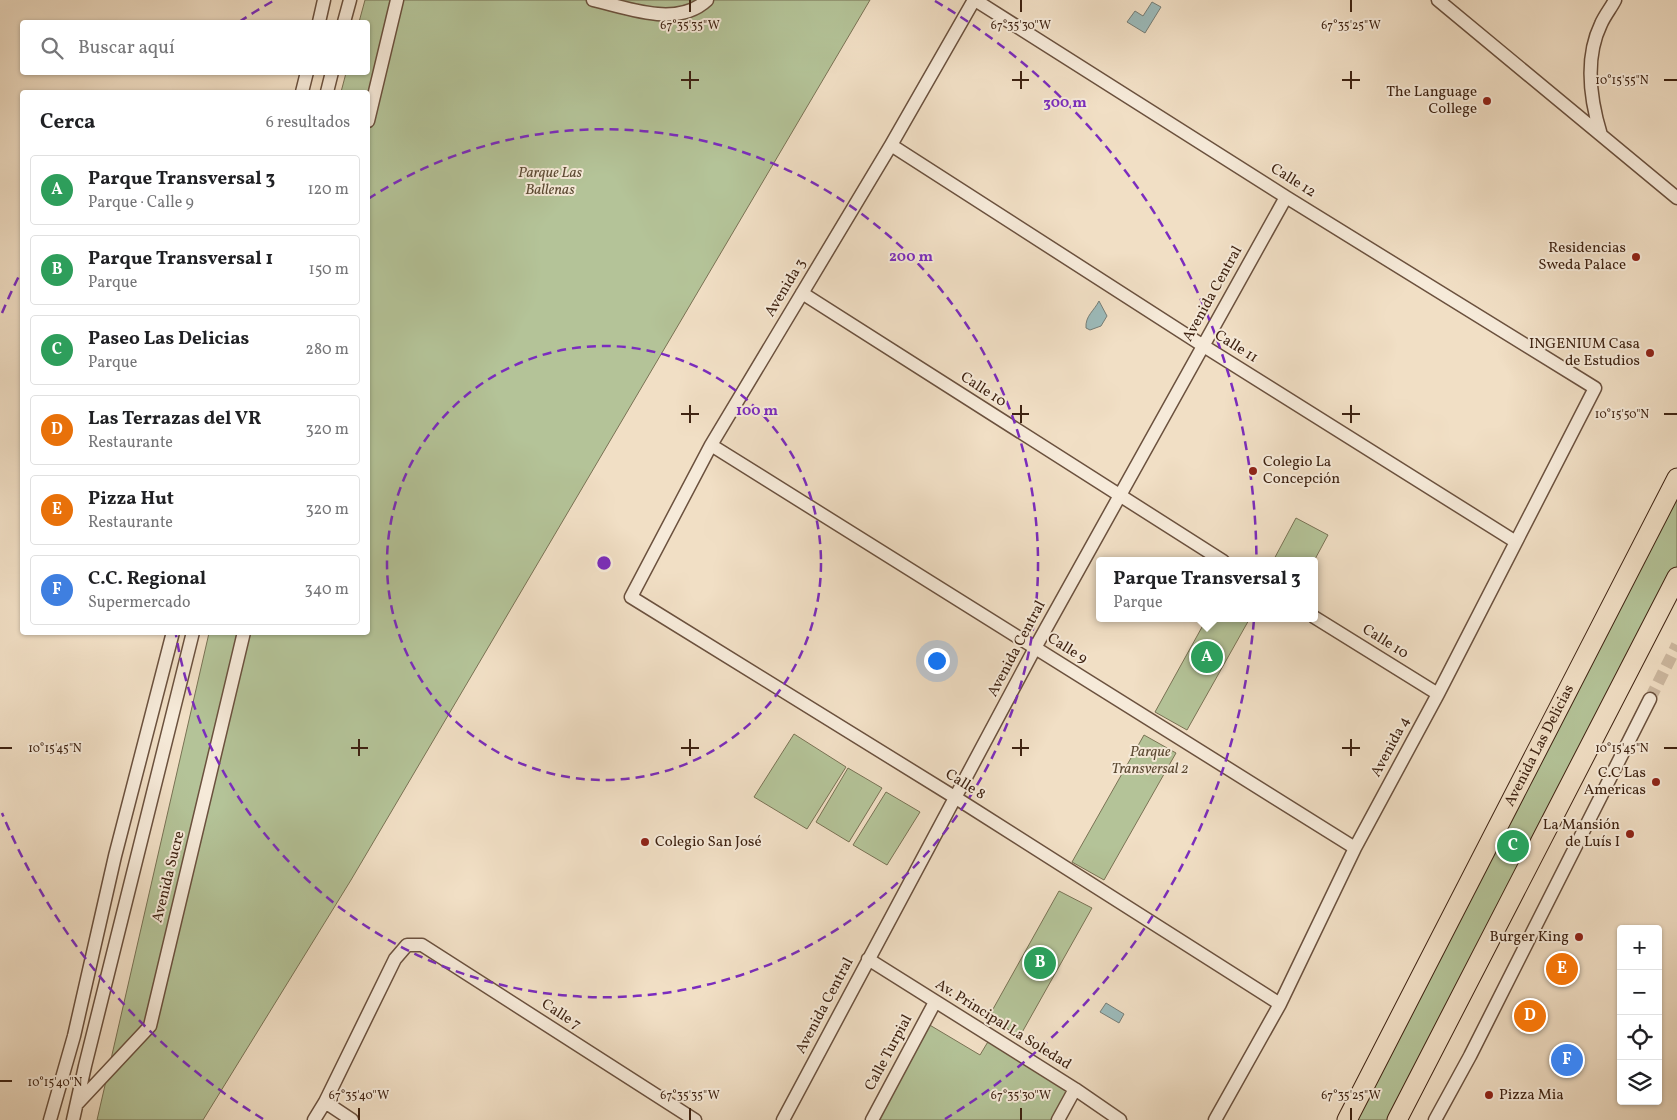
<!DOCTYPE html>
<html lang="es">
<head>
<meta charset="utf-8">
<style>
  :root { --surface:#fff; --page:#f6f6f6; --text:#202124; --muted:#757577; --line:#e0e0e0; --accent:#ea580c }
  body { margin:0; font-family:Vollkorn,serif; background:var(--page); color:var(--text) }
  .controls { position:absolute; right:15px; bottom:15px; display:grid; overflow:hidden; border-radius:5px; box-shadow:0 1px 4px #0004 }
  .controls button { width:45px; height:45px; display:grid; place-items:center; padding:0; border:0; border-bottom:1px solid var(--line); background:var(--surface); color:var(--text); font:25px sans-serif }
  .you { position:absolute; left:936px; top:660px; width:18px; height:18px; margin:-12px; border:4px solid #fff; border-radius:50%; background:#1a73e8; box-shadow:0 0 0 8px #1a73e833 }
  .badge { display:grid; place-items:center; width:32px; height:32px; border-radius:50%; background:var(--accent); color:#fff; font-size:16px; font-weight:700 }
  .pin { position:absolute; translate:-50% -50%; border:2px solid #fff; box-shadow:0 1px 5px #0006 }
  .popup { position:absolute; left:1096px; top:557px; width:222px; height:65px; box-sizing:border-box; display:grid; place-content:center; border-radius:5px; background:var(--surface); filter:drop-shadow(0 1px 4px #0005); font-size:16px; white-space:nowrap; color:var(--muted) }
  .popup b { font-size:19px; color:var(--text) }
  .popup::after { content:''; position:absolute; left:50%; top:100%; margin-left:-10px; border:10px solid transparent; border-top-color:var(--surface) }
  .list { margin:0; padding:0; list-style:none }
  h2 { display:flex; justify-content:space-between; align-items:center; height:65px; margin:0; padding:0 20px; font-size:21px }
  h2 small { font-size:16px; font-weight:400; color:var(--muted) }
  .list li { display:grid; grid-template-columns:32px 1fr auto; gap:15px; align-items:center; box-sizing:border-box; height:70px; margin:0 10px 10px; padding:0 10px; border:1px solid var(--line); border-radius:5px }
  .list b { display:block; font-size:19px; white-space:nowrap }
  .list p { margin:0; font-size:16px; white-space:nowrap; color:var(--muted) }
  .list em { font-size:16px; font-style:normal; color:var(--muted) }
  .icon { flex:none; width:28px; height:28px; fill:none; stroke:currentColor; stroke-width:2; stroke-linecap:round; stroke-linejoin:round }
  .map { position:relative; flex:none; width:1677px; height:1120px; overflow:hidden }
  .search { position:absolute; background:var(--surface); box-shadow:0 1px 4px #0004; left:20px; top:20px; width:350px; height:55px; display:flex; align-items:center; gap:12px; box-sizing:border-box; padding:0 18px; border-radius:5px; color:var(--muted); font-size:19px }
  .panel { position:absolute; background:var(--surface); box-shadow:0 1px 4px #0004; left:20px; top:90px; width:350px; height:545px; border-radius:5px }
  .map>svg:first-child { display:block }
  .green { fill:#b4c398; stroke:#797254 }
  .water { fill:#9cbbbb; stroke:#767e77 }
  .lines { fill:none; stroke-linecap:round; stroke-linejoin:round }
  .minor-tunnel { stroke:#cdb9a1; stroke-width:12; stroke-dasharray:12 6; stroke-linecap:butt }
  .minor-casing { stroke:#6b513e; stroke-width:15 }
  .primary-casing { stroke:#3e2211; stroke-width:21 }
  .minor { stroke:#f6ead9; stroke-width:12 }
  .primary { stroke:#f1dfc5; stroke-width:19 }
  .ticks { fill:none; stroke:#3e2211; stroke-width:2 }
  .ring { fill:none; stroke:#7b2cbf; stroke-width:2.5; stroke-dasharray:9 6 }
  .poi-dot { fill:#8f2418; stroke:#f6ead9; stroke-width:2 }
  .labels { text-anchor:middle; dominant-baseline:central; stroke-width:4; stroke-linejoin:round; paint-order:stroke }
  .poi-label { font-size:15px; fill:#3e2211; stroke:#f6ead9; text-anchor:end }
  .park-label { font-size:15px; font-style:italic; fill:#5c4a33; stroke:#f6ead9 }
  .street-label { font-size:15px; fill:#3e2211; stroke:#f6ead9 }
  .ticks-label { font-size:12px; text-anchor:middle; fill:#3e2211; stroke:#f6ead9; stroke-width:4; stroke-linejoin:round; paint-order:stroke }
  .centre { fill:#7b2cbf; stroke:#f6ead9; stroke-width:2.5 }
  .ring-label { font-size:15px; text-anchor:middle; font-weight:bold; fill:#7b2cbf; stroke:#f6ead9; stroke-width:4; stroke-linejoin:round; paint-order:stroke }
</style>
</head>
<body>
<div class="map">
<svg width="1677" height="1120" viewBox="0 0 1677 1120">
  <rect width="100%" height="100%" fill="#f1dfc5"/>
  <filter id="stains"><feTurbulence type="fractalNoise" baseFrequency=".004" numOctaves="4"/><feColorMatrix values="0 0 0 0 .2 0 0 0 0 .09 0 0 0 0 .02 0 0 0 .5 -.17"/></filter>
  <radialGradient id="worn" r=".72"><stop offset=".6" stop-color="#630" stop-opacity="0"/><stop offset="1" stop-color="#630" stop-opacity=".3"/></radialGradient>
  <!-- green -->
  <path class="green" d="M365,0H870L351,880L203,1120H97L209,633L368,632V92H341L346,73L368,72V22H359Z
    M1677,484V571L1397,1120H1347Z
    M1296,518L1328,535L1314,561H1273Z
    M1207,618H1250L1187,730L1155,712Z
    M794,734L846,767L807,829L754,797Z
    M1144,735L1176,753L1104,880L1072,862Z
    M848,768L882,788L849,842L816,822Z
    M886,792L920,812L887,865L853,845Z
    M1059,891L1092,908L1020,1036L988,1018Z
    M928,1024L980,1055L989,1040L1069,1091L1054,1120H875Z"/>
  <!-- water -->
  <path class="water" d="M1152,2L1161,7L1145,33L1127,22L1135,11L1143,16Z
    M1099,301L1107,316L1101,326L1090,330L1086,328C1085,316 1094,311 1099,301Z
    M1106,1003L1124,1014L1119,1023L1100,1012Z"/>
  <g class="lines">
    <!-- minor-tunnel -->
    <path class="minor-tunnel" d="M1650,699L1677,645"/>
    <!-- minor casing -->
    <g class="minor-casing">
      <path id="minor" d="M593,0C628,8 677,28 707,0
        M974,0L891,145L711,445L631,597L956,798L1280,1004
        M975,0L1286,197L1595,388L1438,694L1355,848L1280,1004L1215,1120
        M1438,0L1677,198
        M319,22L324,0
        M344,22L350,0
        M302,92L307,72
        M327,92L332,72
        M368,121L397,0
        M1601,135C1590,99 1584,59 1601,24C1605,15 1611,8 1615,0
        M891,145L1202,345L1516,542
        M802,293L1223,561
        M711,445L1355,848
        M1314,617L1438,694
        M868,959L1075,1089L1120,1120
        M325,1102L352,1120
        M77,1104L150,1026L244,632
        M50,1120L74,1036L115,856L173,632
        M73,1120L85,1066L193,632
        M314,1120L325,1102L395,959L407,945H422L695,1120
        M783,1120L1035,648L1286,197
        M872,1120L935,1002
        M1058,1120L1075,1089
        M1435,1120L1470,1056L1650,699"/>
    </g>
    <!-- primary casing -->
    <g class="primary-casing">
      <g id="primary">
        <path id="s1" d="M1347,1120L1677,478"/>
        <path d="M1397,1120L1677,577"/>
      </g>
    </g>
    <!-- minor -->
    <use href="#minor" class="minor"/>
    <!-- primary -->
    <use href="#primary" class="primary"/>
  </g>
  <!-- ticks -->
  <path class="ticks" d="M690,0V12M1021,0V12M1351,0V12M690,71V89M1021,71V89M1351,71V89M681,80H699M1012,80H1029M1342,80H1360M1664,80H1677M690,405V423M1021,405V423M1351,405V423M681,414H699M1012,414H1029M1342,414H1360M1664,414H1677M359,739V756M690,739V756M1021,739V756M1351,739V756M0,748H12M351,748H368M681,748H699M1012,748H1029M1342,748H1360M1664,748H1677M0,1081H12M359,1108V1120M690,1108V1120M1021,1108V1120M1351,1108V1120"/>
  <!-- distance rings -->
  <g class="ring">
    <circle cx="604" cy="563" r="217"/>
    <path d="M368 199A434 434 0 1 1 176 635"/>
    <path d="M263 1119A652 652 0 0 1 2 813M2 313A652 652 0 0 1 21 272M239 22A652 652 0 0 1 273 1M935 1A652 652 0 0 1 945 1119"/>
  </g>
  <!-- markers -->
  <g class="poi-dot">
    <circle cx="1487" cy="101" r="5"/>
    <circle cx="1636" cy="257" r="5"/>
    <circle cx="1650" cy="353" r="5"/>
    <circle cx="1253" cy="471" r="5"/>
    <circle cx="1656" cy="782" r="5"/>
    <circle cx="1630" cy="834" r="5"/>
    <circle cx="645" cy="842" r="5"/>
    <circle cx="1579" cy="937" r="5"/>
    <circle cx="1489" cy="1095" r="5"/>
  </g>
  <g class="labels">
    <!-- poi labels -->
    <g class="poi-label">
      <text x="1477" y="92">The Language<tspan x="1477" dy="17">College</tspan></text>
      <text x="1626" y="248">Residencias<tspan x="1626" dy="17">Sweda Palace</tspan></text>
      <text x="1640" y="344">INGENIUM Casa<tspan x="1640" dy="17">de Estudios</tspan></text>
      <text x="1263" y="462" text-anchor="start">Colegio La<tspan x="1263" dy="17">Concepción</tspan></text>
      <text x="1646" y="773">C.C Las<tspan x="1646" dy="17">Americas</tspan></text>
      <text x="1620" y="825">La Mansión<tspan x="1620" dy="17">de Luís I</tspan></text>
      <text x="655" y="842" text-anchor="start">Colegio San José</text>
      <text x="1569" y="937">Burger King</text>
      <text x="1499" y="1095" text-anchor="start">Pizza Mia</text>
    </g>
    <!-- park labels -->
    <g class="park-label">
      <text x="550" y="173">Parque Las<tspan x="550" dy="17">Ballenas</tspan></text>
      <text x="1150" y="752">Parque<tspan x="1150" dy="17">Transversal 2</tspan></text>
    </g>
    <!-- street labels -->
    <g class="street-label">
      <text transform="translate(1293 181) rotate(32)">Calle 12</text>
      <text transform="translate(786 288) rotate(-59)">Avenida 3</text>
      <text transform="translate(1213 294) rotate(-61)">Avenida Central</text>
      <text transform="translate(1236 347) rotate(32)">Calle 11</text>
      <text transform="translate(983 390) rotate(33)">Calle 10</text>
      <text transform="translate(1385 642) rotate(32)">Calle 10</text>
      <text transform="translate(1017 649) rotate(-62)">Avenida Central</text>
      <text transform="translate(1067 649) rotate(32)">Calle 9</text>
      <text stroke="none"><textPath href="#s1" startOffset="421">Avenida Las Delicias</textPath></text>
      <text transform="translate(1391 747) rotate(-62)">Avenida 4</text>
      <text transform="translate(965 785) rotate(32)">Calle 8</text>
      <text transform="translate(169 877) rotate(-76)">Avenida Sucre</text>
      <text transform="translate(825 1006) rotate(-62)">Avenida Central</text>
      <text transform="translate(561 1015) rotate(33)">Calle 7</text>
      <text transform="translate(1003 1025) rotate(32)">Av. Principal La Soledad</text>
      <text transform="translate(889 1053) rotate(-62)">Calle Turpial</text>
    </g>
  </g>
  <g class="ticks-label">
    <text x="690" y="29">67°35'35"W</text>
    <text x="1021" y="29">67°35'30"W</text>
    <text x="1351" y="29">67°35'25"W</text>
    <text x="1622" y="84">10°15'55"N</text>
    <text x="1622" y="418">10°15'50"N</text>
    <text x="55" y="752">10°15'45"N</text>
    <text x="1622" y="752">10°15'45"N</text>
    <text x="55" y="1086">10°15'40"N</text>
    <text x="359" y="1099">67°35'40"W</text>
    <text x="690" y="1099">67°35'35"W</text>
    <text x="1021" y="1099">67°35'30"W</text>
    <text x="1351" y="1099">67°35'25"W</text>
  </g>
  <circle cx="604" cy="563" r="8" class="centre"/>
  <g class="ring-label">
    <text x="1065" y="107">300 m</text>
    <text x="911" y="261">200 m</text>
    <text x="757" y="415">100 m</text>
  </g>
  <rect width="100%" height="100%" filter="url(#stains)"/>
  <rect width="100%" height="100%" fill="url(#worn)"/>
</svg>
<div class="controls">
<button>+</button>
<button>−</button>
<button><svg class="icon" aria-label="locate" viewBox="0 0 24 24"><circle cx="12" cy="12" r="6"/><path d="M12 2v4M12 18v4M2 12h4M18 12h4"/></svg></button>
<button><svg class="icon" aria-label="layers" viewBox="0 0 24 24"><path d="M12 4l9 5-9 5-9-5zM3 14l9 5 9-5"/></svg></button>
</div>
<div class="you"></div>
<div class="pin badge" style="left:1207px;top:657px;background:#2e9e5b">A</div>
<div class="popup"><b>Parque Transversal 3</b>Parque</div>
<div class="pin badge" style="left:1040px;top:963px;background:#2e9e5b">B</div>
<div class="pin badge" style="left:1513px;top:846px;background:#2e9e5b">C</div>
<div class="pin badge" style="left:1530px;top:1016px;background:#e8710a">D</div>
<div class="pin badge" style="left:1562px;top:969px;background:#e8710a">E</div>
<div class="pin badge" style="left:1567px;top:1060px;background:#3f7fe0">F</div>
<div class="search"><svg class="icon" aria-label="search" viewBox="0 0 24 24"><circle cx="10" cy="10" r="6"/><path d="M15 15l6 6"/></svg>Buscar aquí</div>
<section class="panel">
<h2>Cerca<small>6 resultados</small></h2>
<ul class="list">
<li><span class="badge" style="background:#2e9e5b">A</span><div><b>Parque Transversal 3</b><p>Parque · Calle 9</p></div><em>120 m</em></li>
<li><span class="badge" style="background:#2e9e5b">B</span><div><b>Parque Transversal 1</b><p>Parque</p></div><em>150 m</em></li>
<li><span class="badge" style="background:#2e9e5b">C</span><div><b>Paseo Las Delicias</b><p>Parque</p></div><em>280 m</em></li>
<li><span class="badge" style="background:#e8710a">D</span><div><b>Las Terrazas del VR</b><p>Restaurante</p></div><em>320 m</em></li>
<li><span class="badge" style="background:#e8710a">E</span><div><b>Pizza Hut</b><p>Restaurante</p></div><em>320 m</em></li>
<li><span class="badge" style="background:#3f7fe0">F</span><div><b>C.C. Regional</b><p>Supermercado</p></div><em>340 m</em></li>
</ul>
</section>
</div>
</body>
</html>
